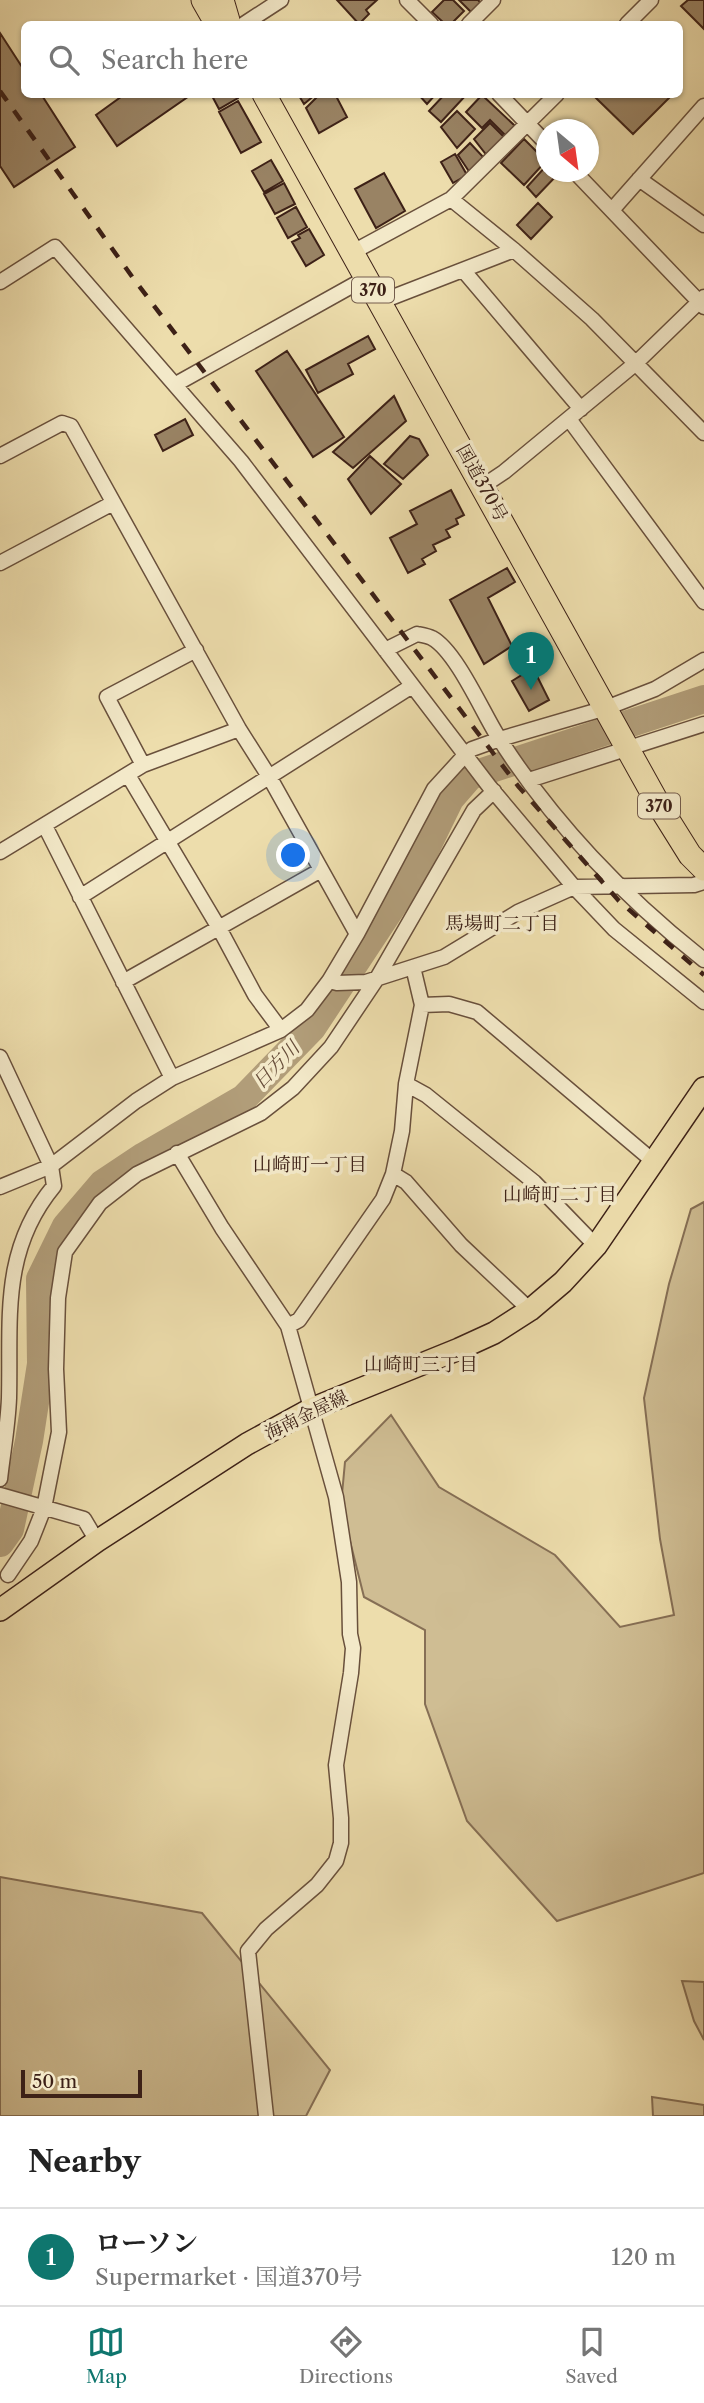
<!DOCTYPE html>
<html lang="en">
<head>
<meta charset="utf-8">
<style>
  :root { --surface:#fff; --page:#f2f2f2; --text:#222; --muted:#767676; --line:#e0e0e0; --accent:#0f766e }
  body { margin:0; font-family:"Libre Caslon Text","Noto Serif JP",serif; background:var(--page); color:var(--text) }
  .compass { position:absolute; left:536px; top:119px; width:63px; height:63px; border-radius:50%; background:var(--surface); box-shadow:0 2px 5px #0004; rotate:151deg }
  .scale { position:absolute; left:21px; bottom:18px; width:121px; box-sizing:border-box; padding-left:7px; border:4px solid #3d2117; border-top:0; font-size:19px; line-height:24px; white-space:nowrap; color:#3d2117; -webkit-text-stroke:5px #f3e9c9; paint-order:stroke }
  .you { position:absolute; left:294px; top:856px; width:24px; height:24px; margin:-18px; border:5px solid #fff; border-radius:50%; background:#1a73e8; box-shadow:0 0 0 10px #1a73e833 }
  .badge { display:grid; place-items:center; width:46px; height:46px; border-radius:50%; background:var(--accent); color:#fff; font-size:23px; font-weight:700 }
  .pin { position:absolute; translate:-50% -58px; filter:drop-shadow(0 2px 4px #0008) }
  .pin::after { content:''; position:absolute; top:37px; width:24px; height:21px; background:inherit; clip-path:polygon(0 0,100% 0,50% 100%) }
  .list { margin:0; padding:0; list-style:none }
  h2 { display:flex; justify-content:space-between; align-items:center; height:91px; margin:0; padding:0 28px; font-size:30px }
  h2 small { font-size:23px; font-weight:400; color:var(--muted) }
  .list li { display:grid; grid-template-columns:46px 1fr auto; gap:21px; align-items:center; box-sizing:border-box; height:98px; padding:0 28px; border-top:2px solid var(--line) }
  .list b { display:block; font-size:26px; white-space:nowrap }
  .list p { margin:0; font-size:23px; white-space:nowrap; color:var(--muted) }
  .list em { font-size:23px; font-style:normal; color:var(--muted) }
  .icon { flex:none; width:38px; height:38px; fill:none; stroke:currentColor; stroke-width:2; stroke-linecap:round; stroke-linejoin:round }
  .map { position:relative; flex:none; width:704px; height:2116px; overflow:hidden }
  .search { position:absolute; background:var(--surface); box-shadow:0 2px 5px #0004; left:21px; right:21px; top:21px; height:77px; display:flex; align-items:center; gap:18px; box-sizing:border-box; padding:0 24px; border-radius:10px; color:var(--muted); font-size:26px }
  .sheet { height:189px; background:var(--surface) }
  nav { display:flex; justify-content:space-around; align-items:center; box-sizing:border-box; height:98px; border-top:2px solid var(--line); background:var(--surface); font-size:19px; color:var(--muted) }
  nav a { display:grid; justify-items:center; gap:4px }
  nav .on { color:var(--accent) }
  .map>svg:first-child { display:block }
  .green { fill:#cfbd93; stroke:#866f55; stroke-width:2 }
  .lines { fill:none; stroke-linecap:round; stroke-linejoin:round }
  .river { stroke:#b19d79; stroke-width:28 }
  .building { fill:#998364; stroke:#3d2117; stroke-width:2 }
  .minor-casing { stroke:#69503c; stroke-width:17 }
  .primary-casing { stroke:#3d2117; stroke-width:24 }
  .trunk-casing { stroke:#3d2117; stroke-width:25 }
  .minor { stroke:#f3e9c9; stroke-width:14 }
  .primary { stroke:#edddac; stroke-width:21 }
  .trunk { stroke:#edddac; stroke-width:23 }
  .rail { stroke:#3d2117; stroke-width:4.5; stroke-dasharray:12 12; stroke-linecap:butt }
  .labels { text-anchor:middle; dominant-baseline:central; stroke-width:7; stroke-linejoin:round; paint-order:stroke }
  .shield { fill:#f3e9c9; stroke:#745d4c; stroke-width:2 }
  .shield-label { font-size:16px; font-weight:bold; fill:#3d2117 }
  .street-label { font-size:18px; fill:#3d2117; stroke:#f3e9c9 }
  .neighbourhood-label { font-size:19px; fill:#3d2117; stroke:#f3e9c9 }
  .water-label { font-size:19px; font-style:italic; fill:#664c39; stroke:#f3e9c9 }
</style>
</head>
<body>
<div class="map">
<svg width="704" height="2116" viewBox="0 0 704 2116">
  <rect width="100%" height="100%" fill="#edddac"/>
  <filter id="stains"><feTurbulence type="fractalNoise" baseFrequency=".00286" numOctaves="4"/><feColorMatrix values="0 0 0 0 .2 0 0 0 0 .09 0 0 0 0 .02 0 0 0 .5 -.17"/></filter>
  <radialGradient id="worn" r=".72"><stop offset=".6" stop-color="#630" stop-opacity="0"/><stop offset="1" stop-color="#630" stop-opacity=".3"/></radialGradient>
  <!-- green -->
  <path class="green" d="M704,1202V1873L557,1921L467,1821L425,1704V1630L364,1597L341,1505L345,1462L391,1415L439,1487L555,1555L620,1627L674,1615L660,1539L644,1398L669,1284L691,1209Z
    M0,1877L202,1913L330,2070L306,2116H0Z
    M682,1981L704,1982V2040L694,2021Z
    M652,2097L704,2105V2116H653Z"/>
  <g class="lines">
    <!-- river -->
    <path class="river" d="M0,1543L10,1529L29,1441L41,1364L40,1279L66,1226L102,1184L144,1156L244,1098L312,1028L413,875L450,799L470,776L704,699"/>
  </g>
  <!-- building -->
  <path class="building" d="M337,0H377L366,10L369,14L359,24Z
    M444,0H453L464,11L451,24H445L432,12Z
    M459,0H478L483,5L473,14Z
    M688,0H704V29L681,6Z
    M0,33L24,70V94H41L75,147L14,187L0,166Z
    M125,94H192L117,146L96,115Z
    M211,94H237L238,98L219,109Z
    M298,94H316L304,104Z
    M320,94H335L347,117L319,133L306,108Z
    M418,94H436L427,104Z
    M445,94H467L441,122L429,111Z
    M597,94H671L672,95L633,134L595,97Z
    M482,95L514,125V131L508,138L490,120L482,128L466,112Z
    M238,101L261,142L241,153L219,112Z
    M457,111L475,129L457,148L441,127Z
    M490,123L506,139L488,157L474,139Z
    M524,139L546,161L524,185L501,163Z
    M470,143L484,158L470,173L458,155Z
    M455,154L467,175L453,183L441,162Z
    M271,160L283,181L264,192L252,171Z
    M546,166V172H560L536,197L527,187Z
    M384,173L405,211L376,228L355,189Z
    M284,183L295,204L275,214L264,194Z
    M538,203L552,217L531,239L517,225Z
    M296,207L307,227L288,238L277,218Z
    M309,229L324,255L306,266L292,242L300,238L298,235Z
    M368,336L375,349L348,364L353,374L318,393L306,370Z
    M287,351L344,437L313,457L256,371Z
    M394,396L406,421L353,468L333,452Z
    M185,419L193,435L163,451L155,435Z
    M410,436L419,439L428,455L403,479L384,464Z
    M370,456L401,484L371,514L348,479Z
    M451,490L464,515L456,519L458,524L446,530L450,537L433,545L436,551L422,559L425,564L408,573L390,538L417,524L410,511Z
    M507,568L515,582L488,598L512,646L484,664L450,600Z
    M533,668L549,700L529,711L512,681Z"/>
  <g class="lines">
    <!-- minor casing -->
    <g class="minor-casing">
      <path id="minor" d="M407,0L431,24
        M244,24L281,0
        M469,24L493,0
        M627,24L651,0
        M499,94L546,143
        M575,172L704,307
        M639,179L704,225
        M451,199L557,94
        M612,210L704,106
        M353,252L451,199L514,250L592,319L704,433
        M463,270L581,409
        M0,282L55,247L241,461L489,786L574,887L614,929L704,1002
        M380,302L514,250
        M176,384L366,278
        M569,419L704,602
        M0,456L62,423L71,426L239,729L270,778L357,934L329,981L307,1010L281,1030L172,1078L136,1101L51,1166L0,1187
        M483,486L504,472L636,363L704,297
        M0,563L113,503
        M385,650L417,634C422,635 428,636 432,638C456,651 482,711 497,735C551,821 625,898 704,960
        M143,765L107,697L196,650
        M128,775L219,928L255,995L281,1030
        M529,780L704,724
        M45,826L172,1078
        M0,852L143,765L239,729
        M80,897L412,686
        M357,934L434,789L465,755L472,749L500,739L606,708L655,689L704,660
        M329,981L337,983L366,982L444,957L518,912L574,887L694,885L704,882
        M123,982L321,870
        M422,1005L449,1004L477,1012L653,1161
        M0,1057L51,1166L54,1186C0,1251 11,1320 9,1398C8,1425 3,1452 0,1479
        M406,1084L426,1095L534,1182L596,1246
        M177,1153L222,1228L288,1326L336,1497L349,1582L350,1634L353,1648L351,1673L336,1765L341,1818V1843L336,1861L317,1885L266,1929L248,1951L266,2116
        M393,1174L406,1182L461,1245L530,1310
        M288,1326L299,1320L383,1199L393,1174L402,1131L406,1084L422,1005L413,967
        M0,1495L84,1519L97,1541
        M8,1575L31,1541L44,1508L59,1432L56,1369L58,1298L65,1252L100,1203L137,1174L261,1113L293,1088L331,1047L376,980L474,810L494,791"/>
    </g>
    <!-- primary casing -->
    <g class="primary-casing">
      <path id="primary" d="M0,1610L97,1541L247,1444L311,1409L459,1349L494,1333L530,1310L563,1282L596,1246L704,1088"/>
    </g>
    <!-- trunk casing -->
    <g class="trunk-casing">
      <path id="trunk" d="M203,0L211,14L221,24
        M222,0L229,24
        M264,94L660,807L690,855L704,869"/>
    </g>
    <!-- minor -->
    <use href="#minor" class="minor"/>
    <!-- primary -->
    <use href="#primary" class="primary"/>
    <!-- trunk -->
    <use href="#trunk" class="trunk"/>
    <!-- rail -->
    <path class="rail" d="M0,91L133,278L518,786L619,901L704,975"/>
  </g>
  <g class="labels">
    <!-- shield labels -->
    <g class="shield">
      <rect x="352" y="277.5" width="42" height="25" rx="5"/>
      <rect x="638" y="793.5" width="42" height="25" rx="5"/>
    </g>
    <g class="shield-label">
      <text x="373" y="290">370</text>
      <text x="659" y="806">370</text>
    </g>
    <!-- street labels -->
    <g class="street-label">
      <text transform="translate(482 483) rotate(61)">国道370号</text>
      <text transform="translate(306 1415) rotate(-26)">海南金屋線</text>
    </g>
    <!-- neighbourhood labels -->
    <g class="neighbourhood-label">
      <text x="502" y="923">馬場町二丁目</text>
      <text x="310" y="1164">山崎町一丁目</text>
      <text x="560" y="1194">山崎町二丁目</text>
      <text x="421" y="1364">山崎町三丁目</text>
    </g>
    <!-- water labels -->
    <g class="water-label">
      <text transform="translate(276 1065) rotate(-46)">日方川</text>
    </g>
  </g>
  <rect width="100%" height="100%" filter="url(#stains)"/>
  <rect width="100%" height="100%" fill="url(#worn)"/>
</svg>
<svg class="compass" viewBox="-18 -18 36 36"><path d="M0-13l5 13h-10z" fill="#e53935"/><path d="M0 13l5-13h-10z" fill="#767676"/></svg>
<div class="scale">50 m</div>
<div class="you"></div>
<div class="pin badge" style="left:531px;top:690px">1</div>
<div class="search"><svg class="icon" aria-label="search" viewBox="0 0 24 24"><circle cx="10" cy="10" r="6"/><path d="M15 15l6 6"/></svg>Search here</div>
</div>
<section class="sheet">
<h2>Nearby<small></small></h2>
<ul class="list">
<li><span class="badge">1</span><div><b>ローソン</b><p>Supermarket · 国道370号</p></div><em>120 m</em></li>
</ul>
</section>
<nav>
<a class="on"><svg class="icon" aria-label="map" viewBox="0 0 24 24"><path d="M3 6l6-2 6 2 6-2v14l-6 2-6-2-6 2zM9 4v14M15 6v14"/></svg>Map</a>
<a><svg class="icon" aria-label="directions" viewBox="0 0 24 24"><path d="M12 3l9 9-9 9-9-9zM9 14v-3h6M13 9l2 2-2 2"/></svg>Directions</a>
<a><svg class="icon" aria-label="saved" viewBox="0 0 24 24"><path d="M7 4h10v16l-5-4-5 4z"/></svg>Saved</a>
</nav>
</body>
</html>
